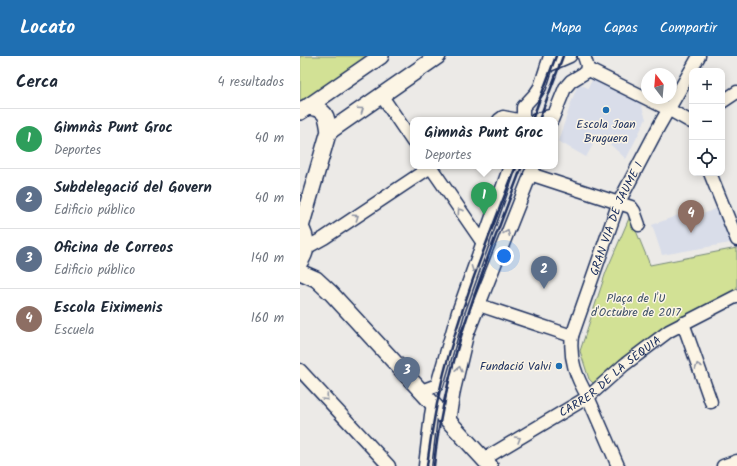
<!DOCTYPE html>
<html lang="es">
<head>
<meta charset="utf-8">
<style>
  :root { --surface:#fff; --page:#f2f2f3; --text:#1f2937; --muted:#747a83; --line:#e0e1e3; --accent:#1f6fb2 }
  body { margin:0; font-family:Kalam,sans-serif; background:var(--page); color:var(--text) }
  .controls { position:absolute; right:12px; top:12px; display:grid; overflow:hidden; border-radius:8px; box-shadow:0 2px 10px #0003 }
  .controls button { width:36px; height:36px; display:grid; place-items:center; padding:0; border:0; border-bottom:1px solid var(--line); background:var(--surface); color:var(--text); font:20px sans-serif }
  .compass { position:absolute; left:341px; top:12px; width:36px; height:36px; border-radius:50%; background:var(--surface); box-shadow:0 2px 10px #0003; rotate:344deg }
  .you { position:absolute; left:204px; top:200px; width:14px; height:14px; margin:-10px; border:3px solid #fff; border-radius:50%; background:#1a73e8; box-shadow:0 0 0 6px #1a73e833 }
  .badge { display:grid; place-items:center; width:26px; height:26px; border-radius:50%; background:var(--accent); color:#fff; font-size:13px; font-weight:700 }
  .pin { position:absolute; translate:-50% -33px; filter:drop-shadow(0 1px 2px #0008) }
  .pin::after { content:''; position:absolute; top:21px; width:14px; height:12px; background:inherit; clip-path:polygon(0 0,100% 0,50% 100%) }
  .popup { position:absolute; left:110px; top:61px; width:148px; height:52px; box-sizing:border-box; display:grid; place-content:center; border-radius:8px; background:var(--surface); filter:drop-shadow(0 1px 3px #0005); font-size:13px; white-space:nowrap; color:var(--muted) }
  .popup b { font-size:15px; color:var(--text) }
  .popup::after { content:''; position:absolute; left:50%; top:100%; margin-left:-8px; border:8px solid transparent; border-top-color:var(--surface) }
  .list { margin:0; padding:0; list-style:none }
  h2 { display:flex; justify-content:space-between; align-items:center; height:52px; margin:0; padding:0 16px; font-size:17px }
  h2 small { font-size:13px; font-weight:400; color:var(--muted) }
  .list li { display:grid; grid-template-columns:26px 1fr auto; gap:12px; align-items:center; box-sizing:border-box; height:60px; padding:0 16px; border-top:1px solid var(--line) }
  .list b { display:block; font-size:15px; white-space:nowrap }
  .list p { margin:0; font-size:13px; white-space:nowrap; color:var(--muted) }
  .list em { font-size:13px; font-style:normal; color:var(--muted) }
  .icon { flex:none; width:22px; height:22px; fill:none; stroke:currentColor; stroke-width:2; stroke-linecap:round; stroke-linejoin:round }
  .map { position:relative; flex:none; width:437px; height:410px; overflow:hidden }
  header { display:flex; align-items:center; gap:24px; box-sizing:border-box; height:56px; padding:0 20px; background:var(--accent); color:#fff }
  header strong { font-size:19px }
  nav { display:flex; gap:22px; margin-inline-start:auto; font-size:14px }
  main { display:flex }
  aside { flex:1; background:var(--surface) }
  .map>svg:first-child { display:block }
  .built { fill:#d9dde9 }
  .green { fill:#d2e195; stroke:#76887a }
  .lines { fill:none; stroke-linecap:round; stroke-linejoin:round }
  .minor-casing { stroke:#1b2f5e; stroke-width:15 }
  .major-casing { stroke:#1b2f5e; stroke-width:18 }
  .minor { stroke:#fcf5e5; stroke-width:12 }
  .major { stroke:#fcf5e5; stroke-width:15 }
  .rail { stroke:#1b2f5e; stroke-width:2.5 }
  .oneway { stroke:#8c92a2 }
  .poi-dot { fill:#1f6fb2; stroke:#fcf5e5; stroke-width:1.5 }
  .labels { text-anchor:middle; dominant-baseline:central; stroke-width:3; stroke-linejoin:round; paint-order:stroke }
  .poi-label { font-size:12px; fill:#1b2f5e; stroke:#fcf5e5 }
  .street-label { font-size:12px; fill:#1b2f5e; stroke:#fcf5e5 }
  .park-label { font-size:12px; fill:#405369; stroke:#fcf5e5 }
</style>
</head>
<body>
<header>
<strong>Locato</strong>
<nav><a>Mapa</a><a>Capas</a><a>Compartir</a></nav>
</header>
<main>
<aside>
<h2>Cerca<small>4 resultados</small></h2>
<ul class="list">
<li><span class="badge" style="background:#2e9e5b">1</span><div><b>Gimnàs Punt Groc</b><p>Deportes</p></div><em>40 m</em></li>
<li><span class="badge" style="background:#5c6f8a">2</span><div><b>Subdelegació del Govern</b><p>Edificio público</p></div><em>40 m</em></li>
<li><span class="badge" style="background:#5c6f8a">3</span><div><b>Oficina de Correos</b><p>Edificio público</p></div><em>140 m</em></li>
<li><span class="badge" style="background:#8d6e63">4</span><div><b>Escola Eiximenis</b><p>Escuela</p></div><em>160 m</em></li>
</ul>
</aside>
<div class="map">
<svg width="437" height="410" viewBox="0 0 437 410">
  <rect width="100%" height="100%" fill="#eceae7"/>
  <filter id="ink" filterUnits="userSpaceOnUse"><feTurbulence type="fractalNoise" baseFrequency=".025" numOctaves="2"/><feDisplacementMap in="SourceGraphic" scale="8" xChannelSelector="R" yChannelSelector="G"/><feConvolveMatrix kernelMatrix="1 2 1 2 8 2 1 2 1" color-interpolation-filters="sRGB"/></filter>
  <g filter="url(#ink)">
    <!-- built -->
    <path class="built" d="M293,22L340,45L346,63L326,103L299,78L286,101L258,85L278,27L288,32Z
      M400,150L403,158L418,152L430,185V187L362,199L352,169L384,157L388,164H389L386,156Z"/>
    <!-- green -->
    <path class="green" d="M0,0H72L0,51Z
      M330,160L350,209L437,192V234L375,269L294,328L289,323L280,295L306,216Z"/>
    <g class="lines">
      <!-- minor casing -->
      <g class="minor-casing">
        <g id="minor">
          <path d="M247,10L270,0"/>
          <path d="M287,13L368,53L391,66"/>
          <path d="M81,39L113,86"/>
          <path d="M422,46L437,36"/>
          <path d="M199,64L203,61L218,64"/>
          <path d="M225,64L223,60V51L236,37L240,31L250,0"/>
          <path d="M236,64L253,59"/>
          <path d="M252,64L265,32L271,25L286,16L287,9L284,0"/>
          <path d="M130,110L183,187"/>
          <path d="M410,117L437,184"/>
          <path d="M230,118L331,151L334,155L339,169"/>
          <path d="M6,192L24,182L132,110"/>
          <path d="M179,249L272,280"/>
          <path d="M383,267L411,346"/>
          <path d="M0,314L89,410"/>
          <path d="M121,335L137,329L158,256L210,110"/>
          <path d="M149,365L154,334L167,279L234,110"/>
          <path id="s1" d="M184,403L288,341L324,309L369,275L437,240"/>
          <path d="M125,410L131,359L133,348"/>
          <path id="s2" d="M318,410L288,341C276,321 269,302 272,280L319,146L359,70L399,0"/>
          <path d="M423,410L437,405"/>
        </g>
      </g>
      <!-- major casing -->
      <g class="major-casing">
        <path id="major" d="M6,51C26,52 27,59 29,77
          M0,56L81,0
          M0,170C8,182 8,195 0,206
          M1,171L28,78L33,73L138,0
          M0,216L16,223L31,237L190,410"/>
      </g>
      <!-- minor -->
      <use href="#minor" class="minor"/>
      <!-- major -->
      <use href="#major" class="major"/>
      <!-- rail -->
      <path class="rail" d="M232,64L256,0
        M239,64L263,0
        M127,410C131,379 136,348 144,317C162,246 190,178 216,110
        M134,410C144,306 186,207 222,110"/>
    </g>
    <!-- one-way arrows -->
    <defs><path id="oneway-chevron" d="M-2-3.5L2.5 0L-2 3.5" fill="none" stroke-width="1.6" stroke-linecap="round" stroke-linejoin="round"/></defs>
    <g class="oneway">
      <use href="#oneway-chevron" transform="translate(61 54) rotate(-35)"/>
      <use href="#oneway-chevron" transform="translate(160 155) rotate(-125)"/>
      <use href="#oneway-chevron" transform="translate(56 161) rotate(-34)"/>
      <use href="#oneway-chevron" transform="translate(207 177) rotate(-68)"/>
      <use href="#oneway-chevron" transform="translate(174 213) rotate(111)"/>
      <use href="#oneway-chevron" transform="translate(398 310) rotate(-110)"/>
      <use href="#oneway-chevron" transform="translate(159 313) rotate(-77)"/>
      <use href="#oneway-chevron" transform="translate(26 342) rotate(47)"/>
      <use href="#oneway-chevron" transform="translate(218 383) rotate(-31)"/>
    </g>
  </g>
  <!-- markers -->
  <g class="poi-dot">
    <circle cx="306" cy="54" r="4"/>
    <circle cx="259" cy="310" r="4"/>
  </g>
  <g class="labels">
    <!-- poi labels -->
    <g class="poi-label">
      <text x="306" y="68">Escola Joan<tspan x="306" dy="14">Bruguera</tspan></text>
      <text x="251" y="310" text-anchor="end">Fundació Valvi</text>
    </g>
    <!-- street labels -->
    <g class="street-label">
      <text stroke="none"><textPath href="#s2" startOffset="265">GRAN VIA DE JAUME I</textPath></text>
      <text stroke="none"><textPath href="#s1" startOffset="151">CARRER DE LA SÈQUIA</textPath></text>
    </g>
    <!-- park labels -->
    <g class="park-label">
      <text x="336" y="242">Plaça de l'U<tspan x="336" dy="14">d'Octubre de 2017</tspan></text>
    </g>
  </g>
</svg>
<div class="controls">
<button>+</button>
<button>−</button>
<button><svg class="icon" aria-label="locate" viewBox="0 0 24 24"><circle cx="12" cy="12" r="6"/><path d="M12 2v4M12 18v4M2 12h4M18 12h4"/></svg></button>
</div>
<svg class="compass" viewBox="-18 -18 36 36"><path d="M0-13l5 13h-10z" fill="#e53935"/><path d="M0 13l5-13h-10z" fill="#747a83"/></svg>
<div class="you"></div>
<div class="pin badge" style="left:184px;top:159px;background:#2e9e5b">1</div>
<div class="popup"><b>Gimnàs Punt Groc</b>Deportes</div>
<div class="pin badge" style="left:244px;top:233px;background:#5c6f8a">2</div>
<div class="pin badge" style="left:107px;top:334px;background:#5c6f8a">3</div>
<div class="pin badge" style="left:391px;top:177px;background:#8d6e63">4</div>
</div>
</main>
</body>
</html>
